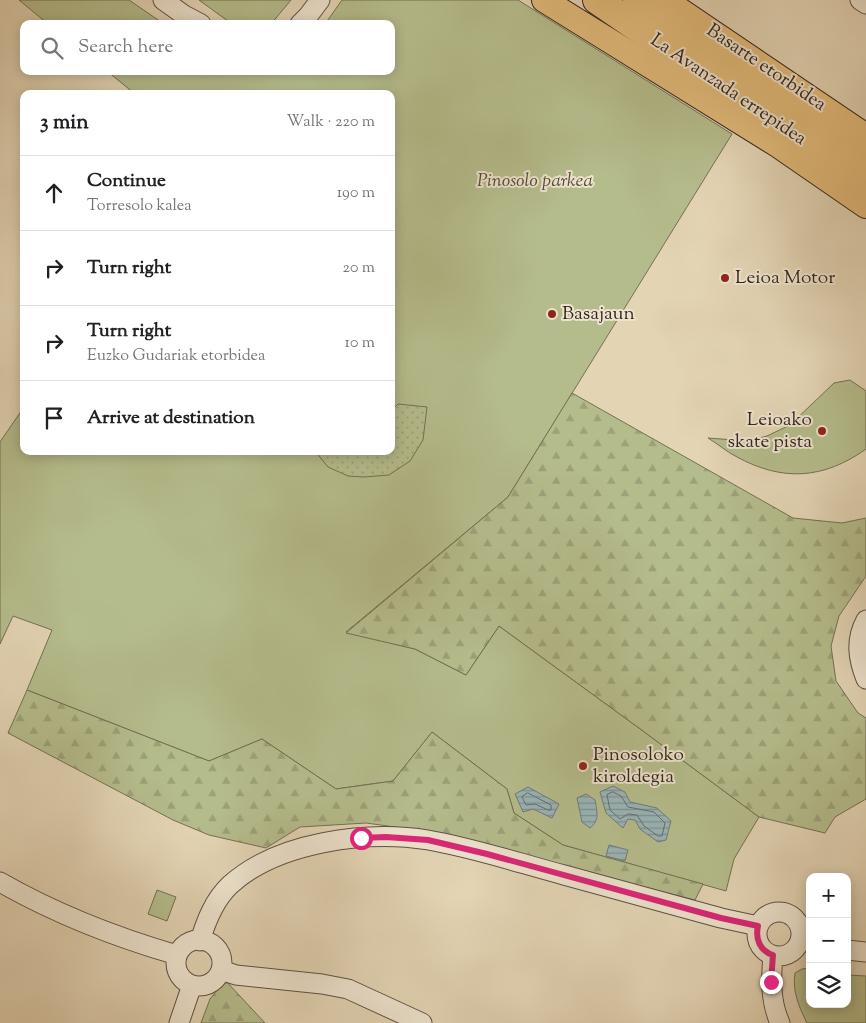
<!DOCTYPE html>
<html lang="en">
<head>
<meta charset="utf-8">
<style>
  :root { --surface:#fff; --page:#f6f6f6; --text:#202124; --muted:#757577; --line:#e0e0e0 }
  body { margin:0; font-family:"Sorts Mill Goudy",serif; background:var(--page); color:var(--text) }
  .controls { position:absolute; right:15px; bottom:15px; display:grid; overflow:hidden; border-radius:10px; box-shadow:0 2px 12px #0003 }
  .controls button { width:45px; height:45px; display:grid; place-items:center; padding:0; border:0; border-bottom:1px solid var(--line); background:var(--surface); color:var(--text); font:25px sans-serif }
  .stop { position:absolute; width:15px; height:15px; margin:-11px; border:4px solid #db2777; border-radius:50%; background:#fff }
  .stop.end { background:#db2777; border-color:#fff; box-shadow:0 1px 5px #0008 }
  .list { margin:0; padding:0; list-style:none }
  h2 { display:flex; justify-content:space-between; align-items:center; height:65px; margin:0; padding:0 20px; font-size:21px }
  h2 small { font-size:16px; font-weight:400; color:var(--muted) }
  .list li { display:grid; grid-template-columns:32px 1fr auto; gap:15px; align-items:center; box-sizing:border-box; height:75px; padding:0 20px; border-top:1px solid var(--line) }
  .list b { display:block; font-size:19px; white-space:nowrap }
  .list p { margin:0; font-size:16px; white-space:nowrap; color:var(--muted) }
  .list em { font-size:16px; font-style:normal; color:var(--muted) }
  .icon { flex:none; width:28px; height:28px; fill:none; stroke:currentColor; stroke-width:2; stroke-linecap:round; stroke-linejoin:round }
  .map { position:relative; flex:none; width:866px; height:1023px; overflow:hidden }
  .search { position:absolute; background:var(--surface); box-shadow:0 2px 12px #0003; left:20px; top:20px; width:375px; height:55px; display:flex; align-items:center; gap:12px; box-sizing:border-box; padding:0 18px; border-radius:10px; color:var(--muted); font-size:19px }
  .panel { position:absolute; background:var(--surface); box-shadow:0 2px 12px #0003; left:20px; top:90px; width:375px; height:365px; border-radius:10px }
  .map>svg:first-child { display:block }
  .green { fill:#b5bc8c; stroke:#747055 }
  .forest { fill:url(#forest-firs); stroke:#747055 }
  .garden { fill:url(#garden-dots); stroke:#747055 }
  .water { fill:url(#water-rules); stroke:#717b7a }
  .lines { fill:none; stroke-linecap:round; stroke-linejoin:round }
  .shore { stroke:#666d6b; stroke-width:1 }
  .minor-casing { stroke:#605144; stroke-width:21 }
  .major-casing { stroke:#34251e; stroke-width:26 }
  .highway-casing { stroke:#34251e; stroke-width:30 }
  .minor { stroke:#ede3ce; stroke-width:19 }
  .major { stroke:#e2ba7a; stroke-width:24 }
  .highway { stroke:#e2ba7a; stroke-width:28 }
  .route { stroke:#db2777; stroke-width:6 }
  .poi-dot { fill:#8f2418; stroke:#ede3ce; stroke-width:2 }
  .labels { text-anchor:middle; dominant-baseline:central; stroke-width:4; stroke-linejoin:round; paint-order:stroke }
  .street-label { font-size:19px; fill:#34251e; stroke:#ede3ce }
  .park-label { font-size:19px; font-style:italic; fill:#544b3a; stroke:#ede3ce }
  .poi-label { font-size:19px; fill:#34251e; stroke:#ede3ce; text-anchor:start }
</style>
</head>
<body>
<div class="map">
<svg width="866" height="1023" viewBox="0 0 866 1023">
  <defs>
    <pattern id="forest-firs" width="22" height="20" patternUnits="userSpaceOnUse" patternTransform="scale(1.25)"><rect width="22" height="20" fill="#b5bc8c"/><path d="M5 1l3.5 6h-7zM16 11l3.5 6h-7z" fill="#9ca178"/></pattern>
    <pattern id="garden-dots" width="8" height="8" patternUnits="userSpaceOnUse" patternTransform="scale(1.25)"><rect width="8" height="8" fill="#b5bc8c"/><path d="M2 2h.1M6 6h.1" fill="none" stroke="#9ca178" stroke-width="1.8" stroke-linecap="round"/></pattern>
    <pattern id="water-rules" width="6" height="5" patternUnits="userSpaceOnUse" patternTransform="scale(1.25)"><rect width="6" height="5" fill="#99b5b8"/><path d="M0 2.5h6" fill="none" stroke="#7e9395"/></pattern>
  </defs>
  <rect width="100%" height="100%" fill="#e3d4b4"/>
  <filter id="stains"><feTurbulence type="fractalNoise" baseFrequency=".004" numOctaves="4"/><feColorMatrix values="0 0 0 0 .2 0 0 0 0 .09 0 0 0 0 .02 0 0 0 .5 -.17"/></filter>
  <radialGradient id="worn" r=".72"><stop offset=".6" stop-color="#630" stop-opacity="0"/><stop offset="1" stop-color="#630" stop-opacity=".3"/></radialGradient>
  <!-- green -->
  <path class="green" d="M19,0H129L164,24H48Z
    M199,0H291L271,24H232Z
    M342,0H518L732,134L508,497L346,632L415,649L466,675L499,626L643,731L759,817L734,859L726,891L563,845L514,813L507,789L432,732L393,781L336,789L262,739L209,761L27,690L52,630L13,616L0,644V442L24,407V451H391V94H135L107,71H391V24H325Z
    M850,380L866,391V449C824,479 783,482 737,457C727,452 718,444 708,438L748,441L767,436L790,425L834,383Z
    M157,890L176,897L167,921L148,914Z
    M810,968V1004H847V975L866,976V1023H807C799,1007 792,991 795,973L802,969Z"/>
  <!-- forest -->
  <path class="forest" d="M572,393L793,518L842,523L866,518V576L839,616L831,646L836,681L858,713L866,718V799L835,817L825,833L759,817L643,731L499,626L466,675L415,649L346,633L508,497Z
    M27,690L209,761L262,739L336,789L393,781L432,732L507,789L514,813L563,845L703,884L695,900L424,831L366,823L300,827L266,848L209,835L173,820L8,733Z
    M225,980L265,1023H201L210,999Z"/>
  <!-- garden -->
  <path class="garden" d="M398,404L427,407L423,440L410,461L389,475L364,477L348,476L328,467L315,451H391V411Z"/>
  <!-- water -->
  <path class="water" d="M613,786L625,792L630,802L657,808L671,821L666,840L658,842L640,829L635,820L628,819L623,828L606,813L600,792Z
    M528,787L559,804L552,818L533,809L523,812L515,794Z
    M586,794L595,800C597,812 600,820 590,828L582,822L577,798Z
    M609,845L628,850L625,861L606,856Z"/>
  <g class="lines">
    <!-- shore -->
    <path class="shore" d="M613,792L621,796L628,807L654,812L665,823L662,836H658L644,826L637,815L628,814L620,819L610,810L607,795Z
      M528,793L551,805V810H548L535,804L526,805L522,797Z"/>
    <!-- minor casing -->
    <g class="minor-casing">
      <path id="minor" d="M163,0L184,15L201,24
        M860,0L866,4
        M300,24L308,16L320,0
        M866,620C855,640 858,659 866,679
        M0,882C56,914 115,937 177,955
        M757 934a22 22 0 1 1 44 0a22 22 0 1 1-44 0Z
        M176 963a23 23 0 1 1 46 0a23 23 0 1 1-46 0Z
        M200,941C206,921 214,900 230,885C277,842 367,830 428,840C474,848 519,863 564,875C616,889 668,903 721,918L758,926
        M847,950L866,952
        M773,955C771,978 770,1001 780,1023
        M221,970L236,975L322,984L348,989L422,1023
        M179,1023L192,985"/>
    </g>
    <!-- major casing -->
    <g class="major-casing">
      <path id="major" d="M544,0L779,146L866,206
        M665,0L866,136"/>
    </g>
    <!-- highway casing -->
    <g class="highway-casing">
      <path id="highway" d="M597,0L860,180
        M637,0L866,160"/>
    </g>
    <!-- minor -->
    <use href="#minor" class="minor"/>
    <!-- major -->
    <use href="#major" class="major"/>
    <!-- highway -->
    <use href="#highway" class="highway"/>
  </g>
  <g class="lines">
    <!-- route -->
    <path class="route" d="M361,838L386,837L428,840L487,854L721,918L758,926C755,939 760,951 773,955L771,982"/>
  </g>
  <!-- markers -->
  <g class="poi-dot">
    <circle cx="725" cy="278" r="5"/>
    <circle cx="552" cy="314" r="5"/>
    <circle cx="822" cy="431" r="5"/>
    <circle cx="583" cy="766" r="5"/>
  </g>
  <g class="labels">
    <!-- street labels -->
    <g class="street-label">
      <text transform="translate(766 68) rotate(34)">Basarte etorbidea</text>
      <text transform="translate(728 90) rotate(34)">La Avanzada errepidea</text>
    </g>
    <!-- park labels -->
    <g class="park-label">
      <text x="535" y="181">Pinosolo parkea</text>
    </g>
    <!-- poi labels -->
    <g class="poi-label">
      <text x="735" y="278">Leioa Motor</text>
      <text x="562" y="314">Basajaun</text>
      <text x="812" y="420" text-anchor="end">Leioako<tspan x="812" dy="22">skate pista</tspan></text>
      <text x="593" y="755">Pinosoloko<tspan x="593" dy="22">kiroldegia</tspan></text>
    </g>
  </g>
  <rect width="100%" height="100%" filter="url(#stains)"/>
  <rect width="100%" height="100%" fill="url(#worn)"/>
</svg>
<div class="controls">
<button>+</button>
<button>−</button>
<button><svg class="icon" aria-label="layers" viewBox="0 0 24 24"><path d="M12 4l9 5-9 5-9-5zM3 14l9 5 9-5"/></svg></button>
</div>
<div class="stop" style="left:361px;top:838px"></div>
<div class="stop end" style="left:771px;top:982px"></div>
<div class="search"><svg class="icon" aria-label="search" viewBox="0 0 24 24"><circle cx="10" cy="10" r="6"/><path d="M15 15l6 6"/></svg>Search here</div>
<section class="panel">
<h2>3 min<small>Walk · 220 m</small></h2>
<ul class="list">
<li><svg class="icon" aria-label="ahead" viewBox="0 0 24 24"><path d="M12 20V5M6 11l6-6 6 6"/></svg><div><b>Continue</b><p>Torresolo kalea</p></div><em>190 m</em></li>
<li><svg class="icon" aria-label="right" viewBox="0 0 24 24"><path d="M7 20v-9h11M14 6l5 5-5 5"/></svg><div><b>Turn right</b></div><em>20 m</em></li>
<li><svg class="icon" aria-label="right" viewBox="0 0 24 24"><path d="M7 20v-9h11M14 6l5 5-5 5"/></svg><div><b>Turn right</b><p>Euzko Gudariak etorbidea</p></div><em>10 m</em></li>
<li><svg class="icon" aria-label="arrive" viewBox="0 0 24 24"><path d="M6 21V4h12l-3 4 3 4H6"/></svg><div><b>Arrive at destination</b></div></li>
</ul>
</section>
</div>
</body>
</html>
